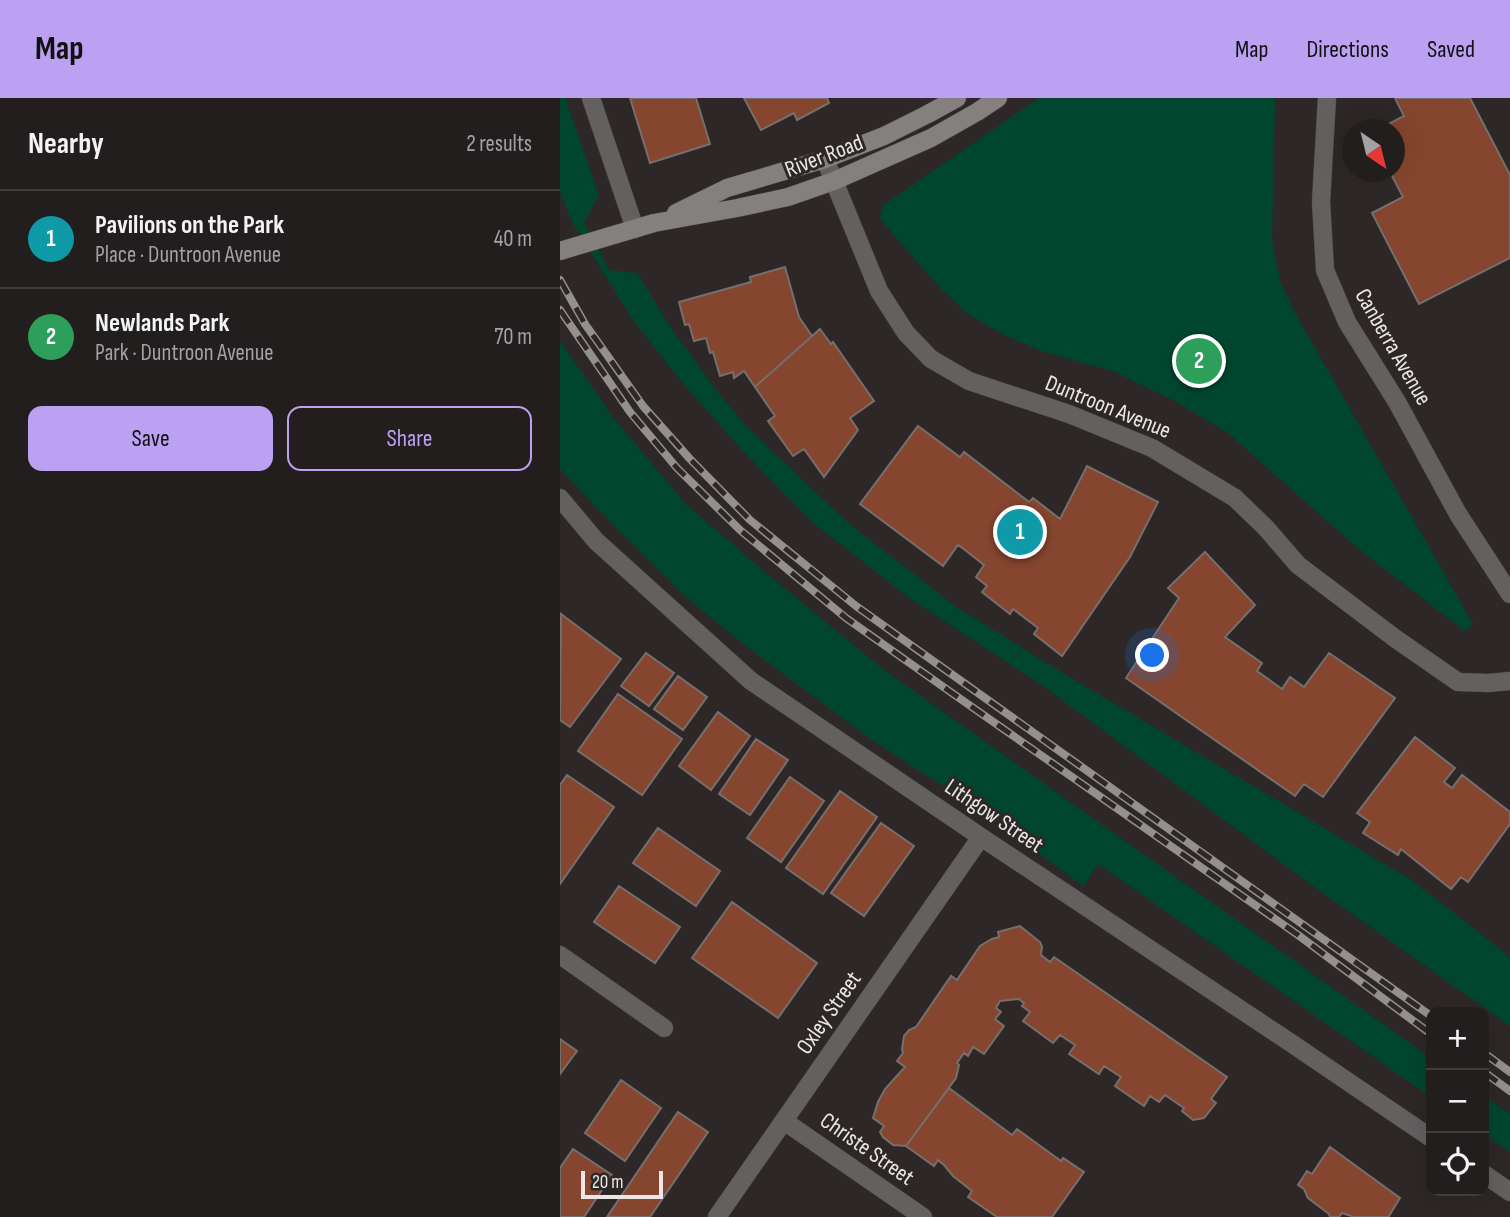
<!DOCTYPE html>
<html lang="en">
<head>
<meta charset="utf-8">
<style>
  :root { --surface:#221e1d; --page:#2e2b2a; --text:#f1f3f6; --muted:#a2a2a4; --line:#3f3c3b; --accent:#bca0f2 }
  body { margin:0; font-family:"Sofia Sans Condensed",sans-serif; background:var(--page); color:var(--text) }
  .controls { position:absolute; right:21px; bottom:21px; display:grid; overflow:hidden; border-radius:14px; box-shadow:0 7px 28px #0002 }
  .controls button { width:63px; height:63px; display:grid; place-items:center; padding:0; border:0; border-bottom:2px solid var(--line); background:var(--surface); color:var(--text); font:35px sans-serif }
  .compass { position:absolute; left:782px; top:21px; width:63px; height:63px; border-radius:50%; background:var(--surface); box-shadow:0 7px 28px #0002; rotate:145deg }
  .scale { position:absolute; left:21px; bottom:18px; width:82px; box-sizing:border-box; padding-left:7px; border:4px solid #eae7e6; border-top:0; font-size:19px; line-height:24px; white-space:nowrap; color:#eae7e6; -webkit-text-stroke:5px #2d2827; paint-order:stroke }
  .you { position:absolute; left:593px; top:558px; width:24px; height:24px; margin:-18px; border:5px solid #fff; border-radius:50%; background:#1a73e8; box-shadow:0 0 0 10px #1a73e833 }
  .badge { display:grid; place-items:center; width:46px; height:46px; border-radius:50%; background:var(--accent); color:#fff; font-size:23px; font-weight:700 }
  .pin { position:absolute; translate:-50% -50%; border:4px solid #fff; box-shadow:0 2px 7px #0006 }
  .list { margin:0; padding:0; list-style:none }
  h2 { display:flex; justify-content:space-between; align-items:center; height:91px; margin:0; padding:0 28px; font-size:30px }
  h2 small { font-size:23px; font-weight:400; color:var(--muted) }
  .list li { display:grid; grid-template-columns:46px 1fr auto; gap:21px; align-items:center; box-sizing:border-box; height:98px; padding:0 28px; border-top:2px solid var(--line) }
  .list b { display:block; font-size:26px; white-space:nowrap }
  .list p { margin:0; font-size:23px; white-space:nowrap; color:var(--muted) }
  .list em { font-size:23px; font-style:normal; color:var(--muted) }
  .actions { display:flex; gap:14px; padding:21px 28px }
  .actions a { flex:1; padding:16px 0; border:2px solid var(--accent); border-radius:14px; text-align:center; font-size:24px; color:var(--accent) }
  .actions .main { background:var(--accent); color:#111 }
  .icon { flex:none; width:38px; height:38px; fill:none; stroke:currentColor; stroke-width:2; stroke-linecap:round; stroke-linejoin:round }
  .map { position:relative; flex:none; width:950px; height:1119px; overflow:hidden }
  header { display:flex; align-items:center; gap:42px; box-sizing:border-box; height:98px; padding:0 35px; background:var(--accent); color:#111 }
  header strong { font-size:33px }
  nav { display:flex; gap:38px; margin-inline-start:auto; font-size:24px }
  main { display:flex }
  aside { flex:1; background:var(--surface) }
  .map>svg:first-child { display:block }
  .green { fill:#00462f }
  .building { fill:#85452e; stroke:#756f6d; stroke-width:2 }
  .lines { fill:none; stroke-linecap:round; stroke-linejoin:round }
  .street-casing { stroke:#474342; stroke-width:19 }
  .secondary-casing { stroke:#474342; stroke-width:19 }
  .street { stroke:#636160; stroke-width:18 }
  .secondary { stroke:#83807e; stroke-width:18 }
  .rail-casing { stroke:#94908f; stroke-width:8 }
  .rail { stroke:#2d2827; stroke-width:5; stroke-dasharray:16; stroke-linecap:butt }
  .labels { text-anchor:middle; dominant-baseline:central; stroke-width:6; stroke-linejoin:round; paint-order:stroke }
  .street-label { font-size:23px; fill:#eae7e6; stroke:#2d2827 }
</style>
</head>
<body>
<header>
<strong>Map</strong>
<nav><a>Map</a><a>Directions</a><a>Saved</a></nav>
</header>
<main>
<aside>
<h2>Nearby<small>2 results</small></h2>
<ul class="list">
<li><span class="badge" style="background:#0f9aa8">1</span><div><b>Pavilions on the Park</b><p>Place · Duntroon Avenue</p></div><em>40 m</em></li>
<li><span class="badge" style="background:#2e9e5b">2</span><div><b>Newlands Park</b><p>Park · Duntroon Avenue</p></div><em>70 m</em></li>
</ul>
<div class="actions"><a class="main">Save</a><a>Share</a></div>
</aside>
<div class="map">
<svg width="950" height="1119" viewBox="0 0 950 1119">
  <rect width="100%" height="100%" fill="#2d2827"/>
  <!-- green -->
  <path class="green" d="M0,0H5L39,97L24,125L49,172L77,175L113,233L157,293L186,328L287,424L395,508L501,574L853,783L950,859V928L760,793L486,590L352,502L251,423L181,351L125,288L73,222L12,124L0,94Z
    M479,0H715L712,142L720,183L735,215L913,526L905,533L801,453L669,336L615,303L552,273L481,253L444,237L408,216L380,190L320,121L322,108Z
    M0,243L53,319L125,405L205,474L324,572L871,960V999L538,766L524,788L380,686L309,640L182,545L126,499L52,426L0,371Z
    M924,998L950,1016V1054L924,1036Z"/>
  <!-- building -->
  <path class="building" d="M70,0H136L150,46L90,65Z
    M184,0H267L269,5L237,22L234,15L201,32Z
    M835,0H910L950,77V160L859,206L812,115L843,99L830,74H834V32H817L844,18Z
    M225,169L239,219L252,238L195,289L184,273L174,280L173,274L160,278L153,254L150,255L146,240L134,243L129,226L125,227L119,204L191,184L190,179Z
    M260,231L271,246L273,244L314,303L290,320L298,332L264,379L244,351L233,358L208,323L215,318L195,289Z
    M358,328L400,359L404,354L469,404L473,400L500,421L527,368L598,404L570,459L502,558L474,536L478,530L453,511L450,516L422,494L427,488L416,479L424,467L405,452L398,447L383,468L300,406Z
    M645,454L695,507L665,539L702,565L697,573L722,591L730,579L744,589L769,555L835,600L763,699L744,686L735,698L566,580L619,500L608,490Z
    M1,516L61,561L10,629L0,622Z
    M86,555L114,575L89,608L61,588Z
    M118,578L147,599L123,632L94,611Z
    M58,596L122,641L82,697L18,653Z
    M158,614L190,638L151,692L119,668Z
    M855,639L895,670L884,684L892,690L902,677L950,714V726L908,784L901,779L891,791L841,751L838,757L803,735L810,724L797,715Z
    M196,641L228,662L190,717L159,696Z
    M7,677L54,709L0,786V687Z
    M230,679L264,703L221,764L187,740Z
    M280,693L317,719L263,796L226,770Z
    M321,725L354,748L304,818L271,795Z
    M98,730L160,773L136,808L73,765Z
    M59,788L120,829L95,865L34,824Z
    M172,804L257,865L218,920L132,860Z
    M460,828L480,844L482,849L481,857L490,864L494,859L667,979L651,1001L656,1005L644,1020L633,1022L622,1013L624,1010L605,997L599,1004L590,998L584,1008L555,988L561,979L544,968L539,976L509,956L515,947L500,937L493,945L463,923L470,914L462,908L464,905L459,901L440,903L436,910L441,914L435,921L444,928L424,956L413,949L408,958L404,955L397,965L399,967L396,980L346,1048L333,1047L323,1039L320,1034L324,1028L313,1020L318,1004L325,991L345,969L337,963L343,955L342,951L344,938L349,932L356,929L391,878L397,882L420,848L432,841L439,839L438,834Z
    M0,941L17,953L0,976Z
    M61,982L101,1010L65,1063L25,1035Z
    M389,990L452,1037L457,1031L501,1063L503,1060L524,1074L492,1119H437L408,1099L412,1093L393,1078L384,1067L378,1062L374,1068L346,1048Z
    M118,1014L148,1034L90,1119H47Z
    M770,1049L840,1100L829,1118V1119H794L782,1115L779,1119H770L769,1116L748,1100L744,1091L738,1087L747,1073L752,1076Z
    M13,1051L52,1077L24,1119H0V1070Z"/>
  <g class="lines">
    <!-- street casing -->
    <g class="street-casing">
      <path id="street" d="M31,0L75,131
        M767,0L761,104L765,172L787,224L837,304L898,416L950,496
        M265,61L319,193L346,235L371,261L409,283L509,316L592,350L675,400L706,430L738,467L836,541L898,584L928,585L950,583
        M0,400L36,443L191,583L421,739L731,945L871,1040
        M0,857L104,930
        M224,1023L363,1119
        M924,1076L950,1094
        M157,1119L421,739"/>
    </g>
    <!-- secondary casing -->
    <g class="secondary-casing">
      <path id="secondary" d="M116,115L167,90L265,61L324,38L368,16L397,0
        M0,153L94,125L177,110L228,99L274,83L371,40L417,14L438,0"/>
    </g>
    <!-- street -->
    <use href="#street" class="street"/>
    <!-- secondary -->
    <use href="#secondary" class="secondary"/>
    <!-- rail casing -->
    <g class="rail-casing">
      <path id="rail" d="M0,182L25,226L83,308L130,361L190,422L296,508L871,918
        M0,212L70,314L117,370L180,432L286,520L392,595L738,837L871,936
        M924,955L950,974
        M924,974L950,993"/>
    </g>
    <!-- rail -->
    <use href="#rail" class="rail"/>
  </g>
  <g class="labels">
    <!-- street labels -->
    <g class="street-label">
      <text transform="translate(264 58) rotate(-21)">River Road</text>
      <text transform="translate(833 249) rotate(60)">Canberra Avenue</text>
      <text transform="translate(548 309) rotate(22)">Duntroon Avenue</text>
      <text transform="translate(434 718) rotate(34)">Lithgow Street</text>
      <text transform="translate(269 915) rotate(-55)">Oxley Street</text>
      <text transform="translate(307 1051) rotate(35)">Christe Street</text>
    </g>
  </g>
</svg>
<div class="controls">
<button>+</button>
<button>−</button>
<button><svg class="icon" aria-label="locate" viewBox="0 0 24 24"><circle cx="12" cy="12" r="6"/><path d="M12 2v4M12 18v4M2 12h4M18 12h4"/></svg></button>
</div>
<svg class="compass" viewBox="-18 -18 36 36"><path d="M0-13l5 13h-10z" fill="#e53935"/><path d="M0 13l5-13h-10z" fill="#a2a2a4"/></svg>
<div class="scale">20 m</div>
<div class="you"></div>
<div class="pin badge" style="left:460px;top:434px;background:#0f9aa8">1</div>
<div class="pin badge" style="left:639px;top:263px;background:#2e9e5b">2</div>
</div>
</main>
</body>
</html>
